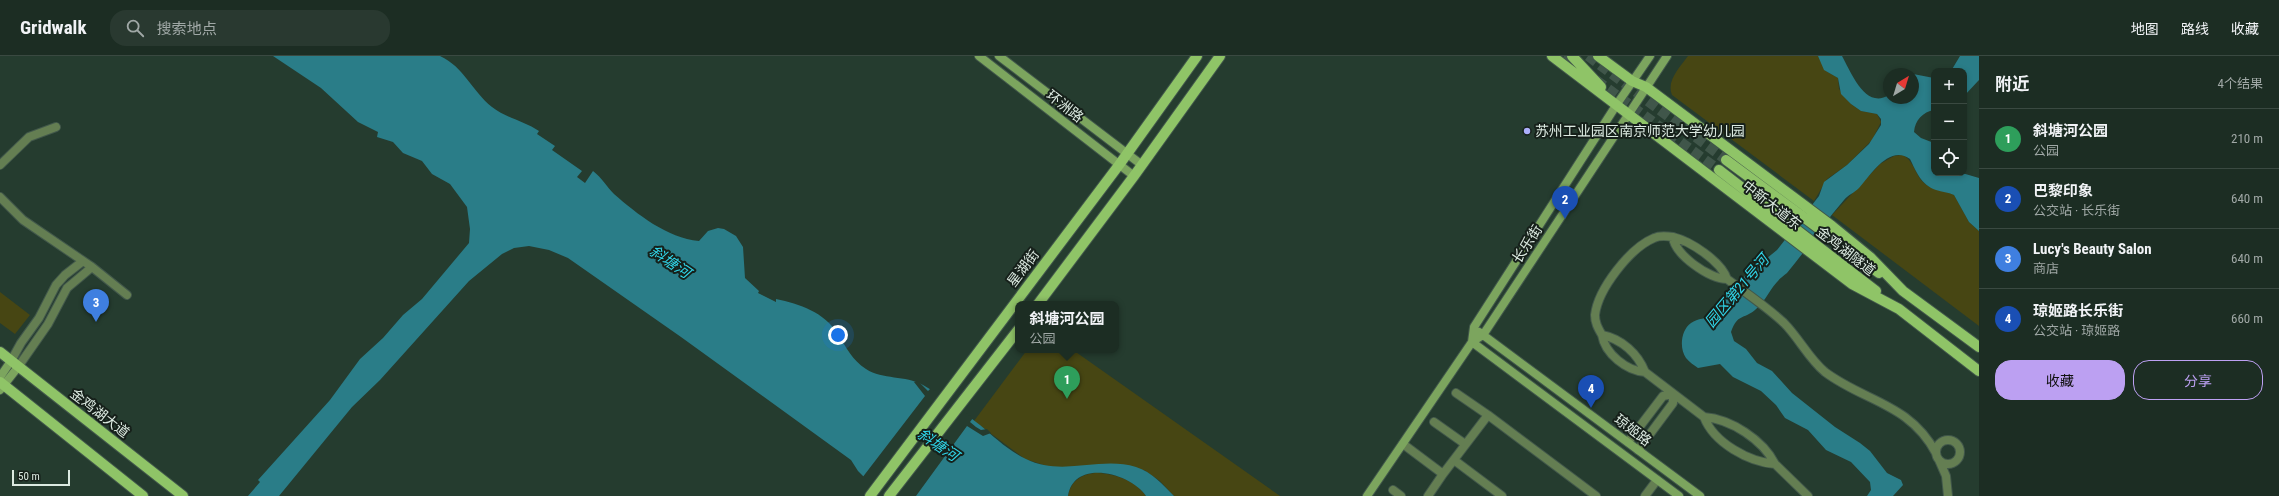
<!DOCTYPE html>
<html lang="zh">
<head>
<meta charset="utf-8">
<style>
  :root { --surface:#1c2d23; --page:#293930; --text:#f1f3f6; --muted:#a0a8a6; --line:#3a4941; --accent:#bca0f2 }
  body { margin:0; font-family:"Roboto Condensed","Noto Sans SC",sans-serif; background:var(--page); color:var(--text) }
  .controls { position:absolute; right:12px; top:12px; display:grid; overflow:hidden; border-radius:8px; box-shadow:0 2px 6px #0003 }
  .controls button { width:36px; height:36px; display:grid; place-items:center; padding:0; border:0; border-bottom:1px solid var(--line); background:var(--surface); color:var(--text); font:20px sans-serif }
  .compass { position:absolute; left:1883px; top:12px; width:36px; height:36px; border-radius:50%; background:var(--surface); box-shadow:0 2px 6px #0003; rotate:38deg }
  .scale { position:absolute; left:12px; bottom:10px; width:58px; box-sizing:border-box; padding-left:4px; border:2px solid #dceae1; border-top:0; font-size:11px; line-height:14px; white-space:nowrap; color:#dceae1; -webkit-text-stroke:3px #16201a; paint-order:stroke }
  .you { position:absolute; left:838px; top:279px; width:14px; height:14px; margin:-10px; border:3px solid #fff; border-radius:50%; background:#1a73e8; box-shadow:0 0 0 6px #1a73e833 }
  .badge { display:grid; place-items:center; width:26px; height:26px; border-radius:50%; background:var(--accent); color:#fff; font-size:13px; font-weight:700 }
  .pin { position:absolute; translate:-50% -33px; filter:drop-shadow(0 1px 2px #0008) }
  .pin::after { content:''; position:absolute; top:21px; width:14px; height:12px; background:inherit; clip-path:polygon(0 0,100% 0,50% 100%) }
  .popup { position:absolute; left:1015px; top:245px; width:104px; height:52px; box-sizing:border-box; display:grid; place-content:center; border-radius:8px; background:var(--surface); filter:drop-shadow(0 1px 3px #0005); font-size:13px; white-space:nowrap; color:var(--muted) }
  .popup b { font-size:15px; color:var(--text) }
  .popup::after { content:''; position:absolute; left:50%; top:100%; margin-left:-8px; border:8px solid transparent; border-top-color:var(--surface) }
  .list { margin:0; padding:0; list-style:none }
  h2 { display:flex; justify-content:space-between; align-items:center; height:52px; margin:0; padding:0 16px; font-size:17px }
  h2 small { font-size:13px; font-weight:400; color:var(--muted) }
  .list li { display:grid; grid-template-columns:26px 1fr auto; gap:12px; align-items:center; box-sizing:border-box; height:60px; padding:0 16px; border-top:1px solid var(--line) }
  .list b { display:block; font-size:15px; white-space:nowrap }
  .list p { margin:0; font-size:13px; white-space:nowrap; color:var(--muted) }
  .list em { font-size:13px; font-style:normal; color:var(--muted) }
  .actions { display:flex; gap:8px; padding:12px 16px }
  .actions a { flex:1; padding:9px 0; border:1px solid var(--accent); border-radius:16px; text-align:center; font-size:14px; color:var(--accent) }
  .actions .main { background:var(--accent); color:#111 }
  .icon { flex:none; width:22px; height:22px; fill:none; stroke:currentColor; stroke-width:2; stroke-linecap:round; stroke-linejoin:round }
  .map { position:relative; flex:none; width:1979px; height:440px; overflow:hidden }
  header { display:flex; align-items:center; gap:24px; box-sizing:border-box; height:56px; padding:0 20px; background:var(--surface); border-bottom:1px solid var(--line) }
  header strong { font-size:19px }
  nav { display:flex; gap:22px; margin-inline-start:auto; font-size:14px }
  .search { width:280px; height:36px; background:var(--page); display:flex; align-items:center; gap:10px; box-sizing:border-box; padding:0 14px; border-radius:16px; color:var(--muted); font-size:15px }
  main { display:flex }
  aside { flex:1; background:var(--surface) }
  .map>svg:first-child { display:block }
  .green { fill:#474613 }
  .water { fill:#2a7d88 }
  .pier { fill:#253c2f }
  .lines { fill:none; stroke-linecap:round; stroke-linejoin:round }
  .primary-tunnel { stroke:#40564a; stroke-width:10; stroke-dasharray:10 5; stroke-linecap:butt }
  .street-casing { stroke:#42584b; stroke-width:10 }
  .secondary-casing { stroke:#42584b; stroke-width:10 }
  .primary-casing { stroke:#42584b; stroke-width:12 }
  .street { stroke:#647e52; stroke-width:8 }
  .secondary { stroke:#7ca55e; stroke-width:8 }
  .primary { stroke:#8fc467; stroke-width:10 }
  .poi-dot { fill:#acaffb; stroke:#16201a; stroke-width:1.5 }
  .labels { text-anchor:middle; dominant-baseline:central; stroke-width:4; stroke-linejoin:round; paint-order:stroke }
  .street-label { font-size:14px; fill:#dceae1; stroke:#16201a }
  .poi-label { font-size:14px; fill:#dceae1; stroke:#16201a; text-anchor:start }
  .water-label { font-size:15px; font-style:italic; fill:#30d5e9; stroke:#16201a }
</style>
</head>
<body>
<header>
<strong>Gridwalk</strong>
<div class="search"><svg class="icon" aria-label="search" viewBox="0 0 24 24"><circle cx="10" cy="10" r="6"/><path d="M15 15l6 6"/></svg>搜索地点</div>
<nav><a>地图</a><a>路线</a><a>收藏</a></nav>
</header>
<main>
<div class="map">
<svg width="1979" height="440" viewBox="0 0 1979 440">
  <rect width="100%" height="100%" fill="#253c2f"/>
  <!-- green -->
  <path class="green" d="M1688,0H1818L1826,15L1838,22L1839,33L1851,48L1861,55L1877,58L1881,66L1872,84L1847,109L1827,123L1814,145L1672,39C1666,25 1680,11 1688,0Z
    M1902,99C1913,103 1915,118 1923,126C1932,135 1943,133 1954,139L1969,166L1979,175V270L1832,159L1880,108L1894,100Z
    M0,236L30,259L15,278L0,267Z
    M1027,294H1073L1280,440H1174L1160,425L1144,414L1098,417C1116,418 1136,425 1146,440H1068C1070,426 1081,418 1095,417L1072,411H1050L1025,403L974,365Z"/>
  <!-- water -->
  <path class="water" d="M273,0H440C464,11 472,35 492,51C506,62 524,65 539,75L537,78L555,90L552,94L582,115L577,121L585,127L593,115C602,122 607,131 614,138C637,158 667,182 699,185L708,175L718,172L724,173L736,180L743,191L745,222L759,235L758,237L776,246V243C800,248 824,256 838,278C846,291 852,304 866,313C883,324 905,319 923,329C942,340 962,355 980,369C994,381 1009,395 1026,403C1062,421 1100,400 1136,411C1152,416 1163,429 1174,440H1146C1131,417 1074,402 1068,440H883L858,415L851,404L681,281L568,202L549,194L529,190L514,192L502,198L469,225L380,324L352,351L279,440H248L260,426L258,424L330,344L360,303L383,282L403,259L422,243L469,187L470,173L467,151L450,128L432,118L422,105L403,97L393,86L377,81L378,76L358,66L321,32Z
    M1818,0H1842C1851,16 1865,54 1889,39V42H1913V18L1934,22V54C1923,56 1915,64 1914,76L1921,82L1934,87V117H1962L1979,122V175L1969,166L1954,139C1948,136 1942,136 1936,134C1921,129 1916,115 1910,103C1889,88 1870,120 1859,132C1854,137 1848,139 1844,144C1824,167 1807,193 1787,217C1770,229 1769,242 1755,254C1743,264 1738,257 1731,276L1734,285L1746,293L1757,307L1772,315L1792,337L1835,371L1860,387L1870,395L1887,417L1901,424L1903,429L1893,440H1867L1871,434L1870,426L1851,406L1826,394L1808,374L1785,362L1776,349L1761,335L1733,321L1720,308L1698,312C1694,309 1689,306 1686,302C1679,292 1681,274 1691,267C1698,262 1706,263 1714,259L1721,245L1740,224L1777,194L1819,140L1824,126L1847,109L1869,88L1881,69V63L1877,58L1861,55L1851,48L1841,38L1838,22L1824,14Z
    M1960,0H1979V24L1964,40V15H1951Z"/>
  <!-- pier -->
  <path class="pier" d="M918,325L928,335L931,332L973,362L970,366L976,371L981,374L987,373L991,377L983,380L967,370L916,440H881L862,422L925,340L914,326Z"/>
  <g class="lines">
    <!-- primary-tunnel -->
    <path class="primary-tunnel" d="M1564,0L1578,11
      M1588,0L1726,104
      M1596,24L1719,114"/>
    <!-- street casing -->
    <g class="street-casing">
      <path id="street" d="M0,109L29,81L56,71
        M0,141L23,164L92,211L127,239
        M1727,223C1746,237 1767,251 1784,267C1799,282 1809,303 1825,316C1865,346 1909,347 1936,397
        M1602,279C1598,272 1595,267 1595,259C1598,233 1630,192 1654,182C1660,179 1667,180 1673,181C1674,198 1709,223 1727,223C1721,205 1690,185 1673,181
        M11,305L21,287L39,262L56,229L65,219L83,205
        M18,311L48,268L67,232L92,211
        M1645,316C1627,315 1605,298 1602,279C1622,283 1638,298 1645,316L1704,361C1714,387 1749,406 1775,408C1763,384 1731,363 1704,361
        M1456,337L1488,359
        M1434,366L1465,388
        M1936 396a12 12 0 1 1 24 0a12 12 0 1 1-24 0Z
        M1628,386L1663,340L1673,338V347L1638,394
        M1403,388L1443,418L1428,440
        M1454,404L1502,440
        M1939,404L1946,420L1948,440
        M1775,408L1808,440
        M1443,418L1488,359L1596,440
        M1393,434L1401,440
        M1645,440L1657,424"/>
    </g>
    <!-- secondary casing -->
    <g class="secondary-casing">
      <path id="secondary" d="M979,0L1134,120
        M999,0L1142,109
        M1479,276L1700,440
        M1472,286L1474,271L1617,48L1650,0
        M1472,286L1679,440
        M0,321L11,305
        M0,334L18,311
        M1367,440L1472,286L1483,279L1667,0"/>
    </g>
    <!-- primary casing -->
    <g class="primary-casing">
      <path id="primary" d="M1552,0L1852,228L1899,253L1979,315
        M1572,0L1601,31
        M1598,0L1632,25L1646,31L1832,170L1870,201L1903,235L1979,291
        M1726,104L1879,217
        M1719,114L1876,235
        M1038,248L1134,120L1220,0
        M0,296L183,440
        M0,326L143,440
        M870,440L1119,109L1197,0
        M889,440L1018,274"/>
    </g>
    <!-- street -->
    <use href="#street" class="street"/>
    <!-- secondary -->
    <use href="#secondary" class="secondary"/>
    <!-- primary -->
    <use href="#primary" class="primary"/>
  </g>
  <!-- markers -->
  <circle class="poi-dot" cx="1527" cy="75" r="4"/>
  <g class="labels">
    <!-- street labels -->
    <g class="street-label">
      <text transform="translate(1065 50) rotate(38)">环洲路</text>
      <text transform="translate(1772 149) rotate(38)">中新大道东</text>
      <text transform="translate(1527 188) rotate(-57)">长乐街</text>
      <text transform="translate(1846 195) rotate(38)">金鸡湖隧道</text>
      <text transform="translate(1023 212) rotate(-53)">星湖街</text>
      <text transform="translate(100 357) rotate(38)">金鸡湖大道</text>
      <text transform="translate(1633 374) rotate(37)">琼姬路</text>
    </g>
    <!-- poi labels -->
    <g class="poi-label">
      <text x="1535" y="75">苏州工业园区南京师范大学幼儿园</text>
    </g>
    <!-- water labels -->
    <g class="water-label">
      <text transform="translate(670 206) rotate(34)">斜塘河</text>
      <text transform="translate(1737 235) rotate(-50)">园区第21号河</text>
      <text transform="translate(938 389) rotate(34)">斜塘河</text>
    </g>
  </g>
</svg>
<div class="controls">
<button>+</button>
<button>−</button>
<button><svg class="icon" aria-label="locate" viewBox="0 0 24 24"><circle cx="12" cy="12" r="6"/><path d="M12 2v4M12 18v4M2 12h4M18 12h4"/></svg></button>
</div>
<svg class="compass" viewBox="-18 -18 36 36"><path d="M0-13l5 13h-10z" fill="#e53935"/><path d="M0 13l5-13h-10z" fill="#a0a8a6"/></svg>
<div class="scale">50 m</div>
<div class="you"></div>
<div class="pin badge" style="left:1067px;top:343px;background:#2e9e5b">1</div>
<div class="popup"><b>斜塘河公园</b>公园</div>
<div class="pin badge" style="left:1565px;top:163px;background:#1a4fb4">2</div>
<div class="pin badge" style="left:96px;top:266px;background:#3f7fe0">3</div>
<div class="pin badge" style="left:1591px;top:352px;background:#1a4fb4">4</div>
</div>
<aside>
<h2>附近<small>4个结果</small></h2>
<ul class="list">
<li><span class="badge" style="background:#2e9e5b">1</span><div><b>斜塘河公园</b><p>公园</p></div><em>210 m</em></li>
<li><span class="badge" style="background:#1a4fb4">2</span><div><b>巴黎印象</b><p>公交站 · 长乐街</p></div><em>640 m</em></li>
<li><span class="badge" style="background:#3f7fe0">3</span><div><b>Lucy's Beauty Salon</b><p>商店</p></div><em>640 m</em></li>
<li><span class="badge" style="background:#1a4fb4">4</span><div><b>琼姬路长乐街</b><p>公交站 · 琼姬路</p></div><em>660 m</em></li>
</ul>
<div class="actions"><a class="main">收藏</a><a>分享</a></div>
</aside>
</main>
</body>
</html>
